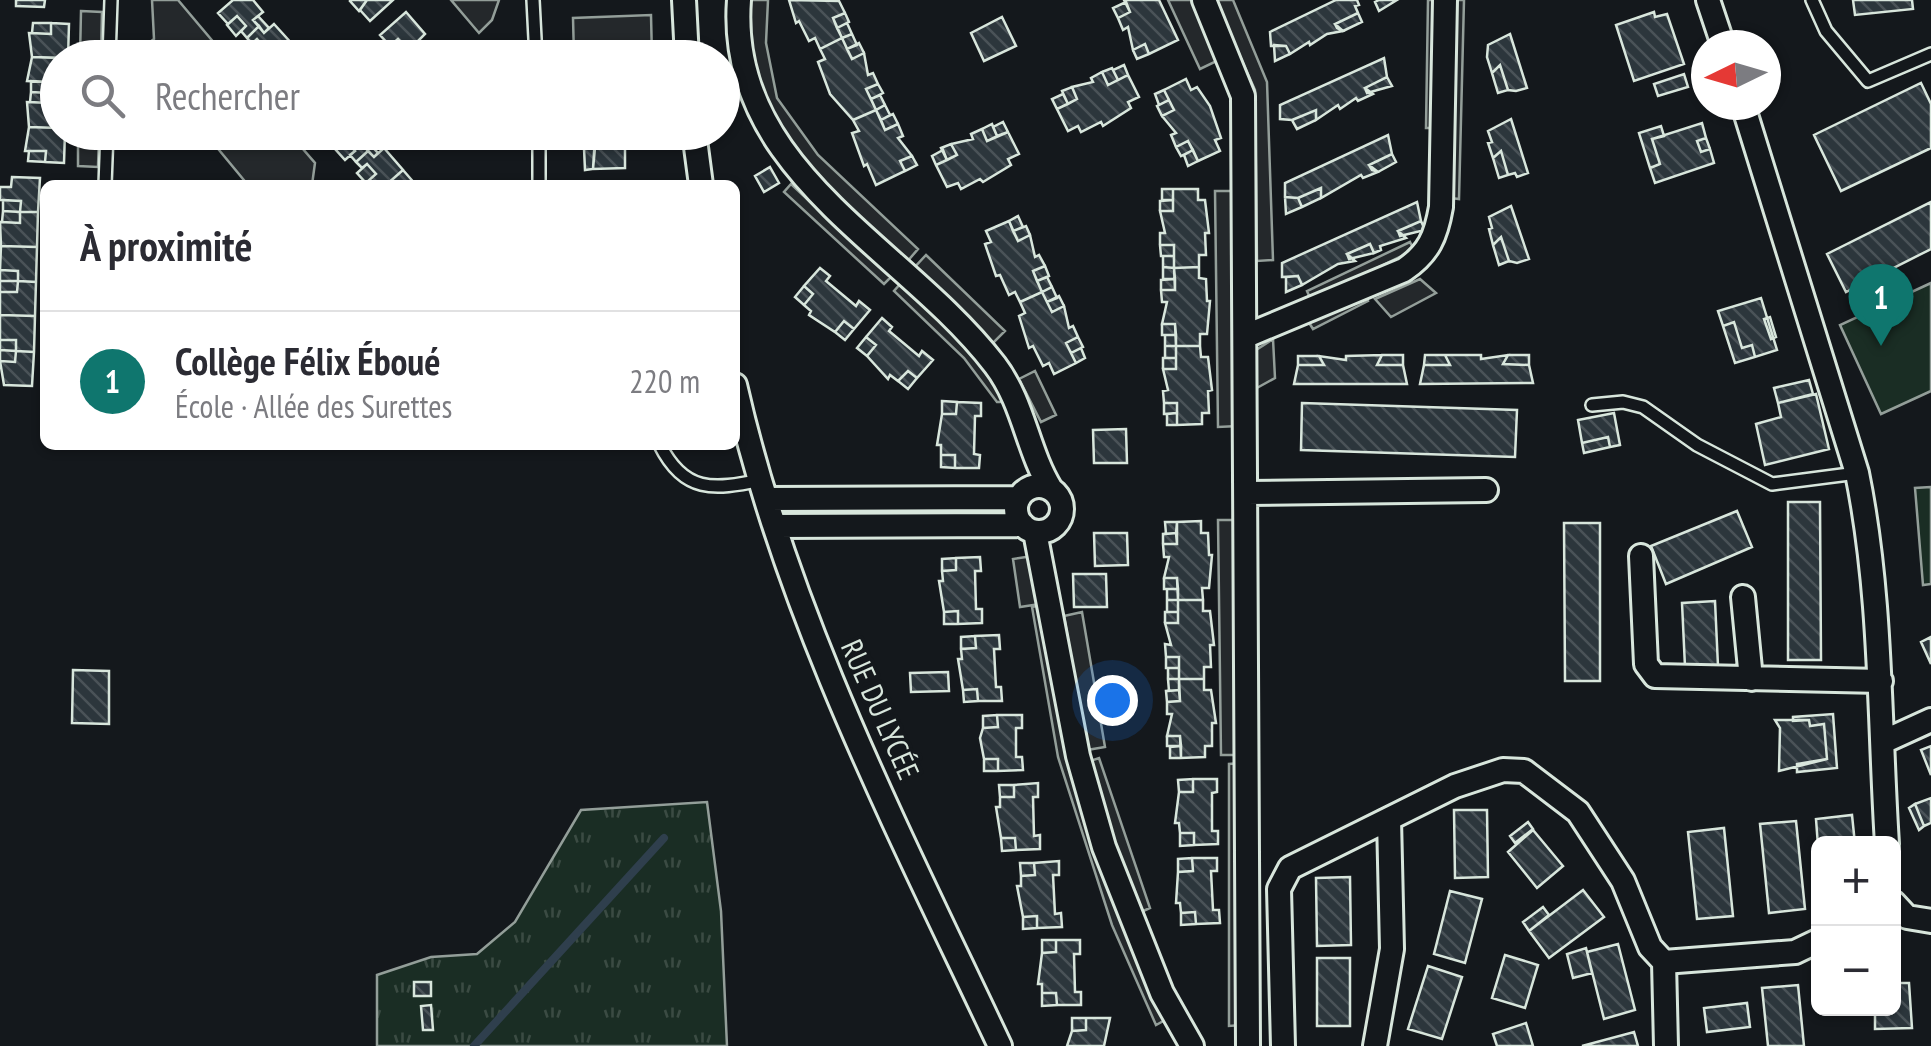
<!DOCTYPE html>
<html lang="fr">
<head>
<meta charset="utf-8">
<style>
  :root { --surface:#fff; --page:#f2f2f3; --text:#2b2b33; --muted:#7c7c81; --line:#e1e1e2; --accent:#0f766e }
  body { margin:0; font-family:"PT Sans Narrow",sans-serif; background:var(--page); color:var(--text) }
  .controls { position:absolute; right:30px; bottom:30px; display:grid; overflow:hidden; border-radius:15px; box-shadow:0 2px 8px #0004 }
  .controls button { width:90px; height:90px; display:grid; place-items:center; padding:0; border:0; border-bottom:2px solid var(--line); background:var(--surface); color:var(--text); font:50px sans-serif }
  .compass { position:absolute; left:1691px; top:30px; width:90px; height:90px; border-radius:50%; background:var(--surface); box-shadow:0 2px 8px #0004; rotate:265deg }
  .you { position:absolute; left:1112px; top:700px; width:35px; height:35px; margin:-25px; border:8px solid #fff; border-radius:50%; background:#1a73e8; box-shadow:0 0 0 15px #1a73e833 }
  .badge { display:grid; place-items:center; width:65px; height:65px; border-radius:50%; background:var(--accent); color:#fff; font-size:32px; font-weight:700 }
  .pin { position:absolute; translate:-50% -82px; filter:drop-shadow(0 2px 5px #0008) }
  .pin::after { content:''; position:absolute; top:52px; width:35px; height:30px; background:inherit; clip-path:polygon(0 0,100% 0,50% 100%) }
  .list { margin:0; padding:0; list-style:none }
  h2 { display:flex; justify-content:space-between; align-items:center; height:130px; margin:0; padding:0 40px; font-size:42px }
  h2 small { font-size:32px; font-weight:400; color:var(--muted) }
  .list li { display:grid; grid-template-columns:65px 1fr auto; gap:30px; align-items:center; box-sizing:border-box; height:140px; padding:0 40px; border-top:2px solid var(--line) }
  .list b { display:block; font-size:38px; white-space:nowrap }
  .list p { margin:0; font-size:32px; white-space:nowrap; color:var(--muted) }
  .list em { font-size:32px; font-style:normal; color:var(--muted) }
  .icon { flex:none; width:55px; height:55px; fill:none; stroke:currentColor; stroke-width:2; stroke-linecap:round; stroke-linejoin:round }
  .map { position:relative; flex:none; width:1931px; height:1046px; overflow:hidden }
  .search { position:absolute; background:var(--surface); box-shadow:0 2px 8px #0004; left:40px; top:40px; width:700px; height:110px; display:flex; align-items:center; gap:25px; box-sizing:border-box; padding:0 35px; border-radius:55px; color:var(--muted); font-size:38px }
  .panel { position:absolute; background:var(--surface); box-shadow:0 2px 8px #0004; left:40px; top:180px; width:700px; height:270px; border-radius:15px }
  .map>svg:first-child { display:block }
  .grass { fill:url(#grass-tufts); stroke:#939e99; stroke-width:2.5 }
  .green { fill:#1a2d24; stroke:#939e99; stroke-width:2.5 }
  .parking { fill:#24282b; stroke:#939e99; stroke-width:2.5 }
  .lines { fill:none; stroke-linecap:round; stroke-linejoin:round }
  .stream { stroke:#2f3f4d; stroke-width:8 }
  .building { fill:url(#building-back-hatch); stroke:#d8e6dc; stroke-width:2.5 }
  .lane-casing { stroke:#d8e6dc; stroke-width:16 }
  .street-casing { stroke:#d8e6dc; stroke-width:28 }
  .lane { stroke:#14181c; stroke-width:11 }
  .street { stroke:#14181c; stroke-width:22 }
  .labels { text-anchor:middle; dominant-baseline:central; stroke-width:8; stroke-linejoin:round; paint-order:stroke }
  .street-label { font-size:30px; fill:#d8e6dc; stroke:#14181c }
</style>
</head>
<body>
<div class="map">
<svg width="1931" height="1046" viewBox="0 0 1931 1046">
  <defs>
    <pattern id="grass-tufts" width="24" height="20" patternUnits="userSpaceOnUse" patternTransform="scale(2.5)"><rect width="24" height="20" fill="#1a2d24"/><path d="M3 7l-1-3M5 7V3M7 7l1-3M15 17l-1-3M17 17v-4M19 17l1-3" fill="none" stroke="#3b4b43"/></pattern>
    <pattern id="building-back-hatch" width="6" height="6" patternUnits="userSpaceOnUse" patternTransform="scale(2.5)"><rect width="6" height="6" fill="#2c363c"/><path d="M-1 5l2 2M0 0l6 6M5-1l2 2" fill="none" stroke="#4a5358"/></pattern>
  </defs>
  <rect width="100%" height="100%" fill="#14181c"/>
  <!-- grass -->
  <path class="grass" d="M707,802L721,911L727,1046H377V975L431,957L477,954L515,922L581,810Z"/>
  <!-- green -->
  <path class="green" d="M1931,283V391L1881,414L1840,325Z
    M1931,487V584L1923,585L1915,488Z"/>
  <!-- parking -->
  <path class="parking" d="M152,0H178L226,57H143L138,51L154,39Z
    M451,0H499L492,20L479,33Z
    M748,0H768L766,43L777,98L818,155L918,249L906,263L791,152L747,60Z
    M1168,0H1194L1221,59L1200,69Z
    M1215,0H1233L1267,82L1273,260L1257,261L1255,90Z
    M1428,0H1437L1435,128H1426Z
    M1455,0H1464L1459,199L1450,198Z
    M81,11L102,12L101,57H80Z
    M651,15L652,57H574L573,18Z
    M78,133H99L98,167L78,166Z
    M205,133H289L315,163L312,185H248Z
    M791,184L891,277L884,284L784,192Z
    M1215,191H1235L1238,426L1218,427Z
    M1410,242L1414,250L1311,300L1307,291Z
    M926,255L1005,331L992,344L913,269Z
    M1420,279L1436,293L1391,317L1375,299Z
    M901,283L972,351L1007,402H997L964,358L894,291Z
    M1365,294L1368,301L1313,329L1308,321Z
    M1273,339L1275,378L1255,389L1253,352Z
    M1035,371L1056,415L1041,422L1019,379Z
    M1218,520H1238L1241,755H1221Z
    M1033,556L1040,604L1020,607L1013,559Z
    M1041,605L1063,738L1090,834L1167,1019L1156,1025L1112,925L1058,757L1032,607Z
    M1082,612L1105,747L1087,750L1064,616Z
    M1099,758L1150,908L1141,912L1116,849L1090,761Z
    M1241,763V1025L1229,1026V764Z"/>
  <g class="lines">
    <!-- stream -->
    <path class="stream" d="M474,1046L664,838"/>
  </g>
  <!-- building -->
  <path class="building" d="M16,0H45L44,7L16,6Z
    M233,0H253L263,12L253,20L259,26L247,38L241,31L246,26L237,16L228,24L218,13Z
    M367,0H393L370,21L360,10Z
    M367,0L359,11L350,1L351,0Z
    M789,0L839,1L845,13L833,18L842,38L820,49L815,38L809,41L799,21L796,23Z
    M1124,0H1159L1178,40L1149,54L1145,44L1133,50L1128,27L1123,30L1118,18L1130,12Z
    M1336,0H1357L1359,5L1355,6L1358,13L1335,24L1343,31L1327,34L1310,45L1309,42L1290,54L1286,46H1271L1270,32Z
    M1397,0L1379,11L1375,2L1379,0Z
    M1853,0H1912L1913,9L1855,15Z
    M1126,2L1130,12L1118,18L1113,8Z
    M406,12L425,34L416,43L421,48L411,58H398L408,49L398,39L390,46L380,35Z
    M1654,12L1655,17L1667,14L1684,64L1634,81L1616,25Z
    M845,13L849,22L837,28L833,18Z
    M1358,13L1362,22L1343,31L1337,28L1335,24Z
    M237,16L246,26L236,36L227,25Z
    M258,16L269,28L264,33L253,20Z
    M1002,17L1016,46L984,61L971,33Z
    M33,23H51V34L32,33Z
    M51,23L69,24L68,58L32,57L29,33L51,34Z
    M847,23L852,34L842,38L837,28Z
    M274,24L293,45L279,58H258L266,49L257,39L252,44L247,38L259,26L264,33Z
    M852,34L857,45L847,49L842,38Z
    M1510,34L1527,88L1516,91L1508,90L1500,65L1492,73L1487,57L1488,45Z
    M842,38L852,59L864,53L868,75L873,73L878,84L866,89L876,110L853,120L830,94L818,62L825,59L820,49Z
    M257,39L266,49L256,58L247,48Z
    M398,39L408,49L398,57L389,47Z
    M859,43L864,53L852,59L847,49Z
    M1145,44L1149,54L1137,59L1133,50Z
    M293,45L304,58H279Z
    M1274,45L1286,46L1290,54L1275,61Z
    M436,46L447,58H411L421,48L426,55Z
    M32,57L58,58V93H48L49,82L27,81Z
    M1384,58L1387,77L1365,88L1373,94L1358,101L1356,98L1340,109L1338,105L1316,120V110L1292,120L1280,119V105Z
    M1124,65L1128,75L1118,80L1113,70Z
    M1500,65L1508,90L1498,93L1492,73Z
    M1112,68L1118,80L1108,85L1102,72Z
    M1102,72L1108,85L1128,75L1139,97L1128,102L1131,108L1103,126L1101,122L1081,132L1078,126L1068,131L1057,109L1077,99L1072,87L1093,82L1091,78Z
    M1684,74L1688,87L1658,96L1654,84Z
    M1387,77L1392,86L1367,93L1365,88Z
    M1186,79L1191,90L1197,87L1210,106L1221,138L1215,140L1220,151L1198,161L1188,141L1176,147L1171,135L1176,133L1162,116L1174,110L1164,90Z
    M31,81L49,82L48,93L31,92Z
    M1921,83L1931,104V148L1841,191L1814,135Z
    M878,84L883,93L871,99L866,89Z
    M1072,87L1077,99L1068,104L1062,91Z
    M1164,90L1169,100L1159,105L1155,94Z
    M31,92L48,93V103L30,102Z
    M48,93H58V128L29,127L27,102L48,103Z
    M1063,94L1068,104L1057,109L1052,99Z
    M880,95L885,105L876,110L871,99Z
    M1169,100L1174,110L1162,116L1157,106Z
    M885,105L890,115L881,120L876,110Z
    M876,110L885,130L898,124L903,136L898,138L912,156L900,161L905,171L876,185L867,164L864,166L852,133L859,131L853,120Z
    M1316,110V120L1297,129L1292,120Z
    M893,114L898,124L885,130L881,120Z
    M1511,119L1528,173L1517,177L1515,173L1508,175L1501,151L1493,158L1488,143L1492,142L1488,131Z
    M1003,122L1008,132L997,136L993,127Z
    M1702,123L1706,138L1697,141L1701,152L1710,149L1714,163L1655,183L1650,168L1660,164L1652,139Z
    M992,124L997,136L987,141L982,129Z
    M1661,126L1664,136L1652,139L1660,164L1650,168L1639,133Z
    M29,127L58,128V132H65L64,163L45,162L46,151H25Z
    M982,129L987,141L1008,132L1019,154L1008,159L1011,165L983,182L980,179L961,189L958,183L947,187L936,165L957,155L951,144L973,139L971,134Z
    M333,132H370L373,136L363,145L368,151L356,162L350,155L355,151L346,141L337,149L327,138Z
    M471,132H494L479,146L469,135Z
    M595,132H625V135L595,137Z
    M625,135V168L593,169L595,137Z
    M1388,135L1392,154L1369,165L1378,172L1363,178L1361,175L1321,198V188L1298,198L1285,197V183Z
    M1706,138L1710,149L1701,152L1697,141Z
    M346,141L355,151L345,160L336,150Z
    M367,141L378,153L374,157L363,145Z
    M1188,141L1193,150L1181,156L1176,147Z
    M951,144L957,155L947,160L941,148Z
    M384,148L403,170L386,185H369L367,182L376,174L367,164L362,168L356,162L368,151L374,157Z
    M584,148H595L593,169L585,170Z
    M943,150L947,160L936,165L932,156Z
    M1193,150L1198,161L1188,166L1184,155Z
    M29,151H46L45,162L28,161Z
    M1501,151L1508,175L1499,178L1493,158Z
    M1392,154L1396,162L1378,172L1372,170L1369,165Z
    M912,156L917,165L905,171L900,161Z
    M367,164L376,174L366,183L357,173Z
    M770,167L779,183L764,192L755,176Z
    M403,170L416,185H386Z
    M12,177L40,178L38,212H20L21,201L0,200V187H11Z
    M1321,188V198L1302,207L1298,198Z
    M1162,189H1173V200H1162Z
    M1173,189H1198V200H1205L1209,233H1205L1206,255H1199V267L1174,268V245H1160V233H1165L1160,211H1173Z
    M1285,197L1298,198L1302,207L1286,214Z
    M3,200L21,201L20,212L3,211Z
    M1173,200V211H1160V201Z
    M1417,202L1421,221L1398,231L1406,238L1380,246L1381,250L1374,253L1370,244L1347,254L1355,261L1338,264L1302,285L1298,276L1282,277V263Z
    M1931,202V249L1846,292L1827,254Z
    M1511,206L1529,259L1517,263L1509,261L1501,237L1493,245L1489,229L1492,228L1489,217Z
    M3,211L20,212V223L2,222Z
    M20,212H38L37,247L1,246L0,222L20,223Z
    M1018,216L1023,227L1013,231L1009,221Z
    M1009,221L1018,241L1030,235L1035,257L1039,255L1045,266L1033,271L1042,292L1020,302L1015,292L1009,295L1000,275L996,276L985,244L991,242L986,231Z
    M1421,221L1425,230L1400,236L1398,231Z
    M1026,226L1030,235L1018,241L1013,231Z
    M1501,237L1509,261L1499,265L1493,245Z
    M1370,244L1374,253L1349,259L1347,254Z
    M1160,245H1174V256H1161Z
    M1,246L37,247L36,282L18,281V271L0,270Z
    M1163,256H1174V268L1163,267Z
    M1045,266L1049,276L1037,281L1033,271Z
    M1163,267L1174,268L1175,279H1163Z
    M1199,267V278L1206,279L1207,301H1210L1207,334H1200V346H1176L1175,324H1162L1167,302H1162L1161,290H1175L1174,268Z
    M820,268L830,276L826,281L856,306L859,301L870,310L854,329L844,321L835,332L809,315L811,311L804,305L813,294L804,286Z
    M0,270L18,271V281H0Z
    M1298,276L1302,285L1286,292V277Z
    M1047,277L1052,287L1042,292L1037,281Z
    M1175,279V290H1161V280Z
    M0,281H18L17,292H0Z
    M18,281L36,282L35,316L0,315V292H17Z
    M804,286L813,294L804,305L795,297Z
    M1052,287L1057,298L1047,302L1042,292Z
    M1042,292L1052,312L1064,306L1069,328L1073,326L1078,337L1066,343L1076,363L1054,374L1049,363L1043,366L1033,346L1029,348L1019,316L1025,313L1020,302Z
    M1059,296L1064,306L1052,312L1047,302Z
    M1761,298L1777,350L1755,357L1752,345L1742,348L1734,322L1723,326L1718,311Z
    M0,315L35,316L34,352L16,351V340H0Z
    M1770,317L1776,337L1771,339L1764,319Z
    M882,318L892,327L889,331L919,356L922,351L933,360L917,378L908,371L898,381L890,375L888,379L867,356L876,345L866,337Z
    M844,321L854,329L845,340L835,332Z
    M1734,322L1742,348L1752,345L1755,357L1735,363L1723,326Z
    M1162,324H1175L1176,335H1162Z
    M1165,335H1176V346H1165Z
    M866,337L876,345L867,356L857,348Z
    M1078,337L1083,347L1071,353L1066,343Z
    M0,340H16V351L0,350Z
    M1165,346H1176V358H1165Z
    M1176,346H1200L1201,357H1208L1212,390L1208,391L1209,413H1202V424L1177,425V403H1164L1163,391L1168,390L1163,369H1176Z
    M1081,348L1085,358L1076,363L1071,353Z
    M0,350L16,351L15,362L0,361Z
    M16,351L34,352L32,386L4,385L0,361L15,362Z
    M1382,355L1377,365H1403L1407,384H1294L1298,365H1324L1319,356L1346,360V356Z
    M1382,355H1403V365H1377Z
    M1425,355H1445L1450,365H1424Z
    M1445,355H1481V359L1508,355L1503,364L1529,365L1533,383L1420,384L1424,365H1450Z
    M1508,355H1529V365L1503,364Z
    M1298,356H1319L1324,365H1298Z
    M1163,358H1176V369H1163Z
    M908,371L917,378L908,389L898,381Z
    M1809,380L1813,394L1778,403L1774,388Z
    M1816,394L1829,449L1765,465L1756,424L1781,417L1778,403Z
    M942,401L957,402L956,414H942Z
    M957,402L981,403V416H975L974,454L980,455L979,468H955V455H941V445H937L942,414H956Z
    M1164,403H1177V413L1164,414Z
    M1302,403L1517,410L1515,457L1301,450Z
    M1177,413V425H1167V414Z
    M1614,413L1620,445L1610,447L1608,437L1582,443L1578,420Z
    M1126,429L1127,463H1094L1093,430Z
    M1608,437L1610,447L1584,453L1582,443Z
    M941,455H955V468L941,467Z
    M1788,502H1820L1821,660H1788Z
    M1737,511L1752,547L1666,584L1651,546Z
    M1201,521V533H1208L1209,555H1212L1209,588H1202L1203,600H1178L1177,578H1164L1169,557H1164L1163,544H1177V522Z
    M1165,522H1177L1176,533L1166,534Z
    M1564,523H1600V681H1565Z
    M1094,533H1127L1128,565L1095,566Z
    M1176,533L1177,544H1163V534Z
    M980,557L981,571H975L976,609H982V623L958,624V611L944,612L939,581H943L942,571L956,570V558Z
    M956,558V570L942,571V559Z
    M1073,574H1106L1107,607H1074Z
    M1164,578H1177L1178,589H1164Z
    M1167,589H1178V600H1167Z
    M1167,600H1178V612H1167Z
    M1178,600H1203V611H1210L1214,645H1210L1211,667H1204V679H1179V657H1166L1165,644L1171,645L1165,623H1178Z
    M1715,601L1718,666L1685,667L1682,603Z
    M958,611V624H944V612Z
    M1165,612H1178V623H1165Z
    M999,635L1000,649H994L996,687H1001L1002,701H978L977,689L963,690L958,659H962L961,649L976,648L975,636Z
    M975,636L976,648L961,649V637Z
    M1931,637V664L1921,642Z
    M1166,657H1179V668H1166Z
    M1168,668H1179V679H1168Z
    M73,670L109,671V724L72,723Z
    M948,672L949,691L911,692L910,673Z
    M1168,679H1179V690L1169,691Z
    M1179,679H1204V690H1211L1216,723H1212V746H1205V757L1181,758L1180,736H1167L1172,714H1167V702L1180,701Z
    M977,689L978,701L964,702L963,690Z
    M1179,690L1180,701L1167,702L1166,691Z
    M1833,714L1837,768L1797,772V764L1827,759L1824,724L1810,726L1809,720L1793,721V717Z
    M997,715H1022V728H1016V757H1022L1023,770L998,771V759H984L980,738L983,728L998,727Z
    M997,715L998,727L983,728V716Z
    M1775,720H1809L1810,726L1824,724L1827,759L1779,771L1780,728Z
    M1167,736H1180L1181,746H1167Z
    M1181,746V758H1170V747Z
    M1931,746V775L1921,750Z
    M984,759H998V771H984Z
    M1193,779H1217V792L1212,793V831H1218V844L1194,845V833H1180L1179,823H1175L1179,792H1193Z
    M1193,779V792H1179L1178,780Z
    M1038,783V797H1033L1034,836L1040,835V849L1016,850L1015,838H1001L996,807H1000V797H1014V785Z
    M999,785H1014V797H1000Z
    M1931,798V823L1924,826L1915,804Z
    M1915,804L1924,826L1919,830L1909,808Z
    M1454,810H1487L1488,877L1455,878Z
    M1852,815L1855,844L1818,846L1816,819Z
    M1796,821L1805,909L1769,913L1760,824Z
    M1528,822L1533,829L1515,843L1510,836Z
    M1724,828L1733,916L1697,919L1688,832Z
    M1533,830L1563,866L1537,888L1508,852Z
    M1180,833H1194V845L1180,846Z
    M1001,838H1015L1016,850L1002,851Z
    M1192,858H1217V871H1211L1213,910H1219L1220,923L1196,924L1195,912L1181,913L1180,903H1176L1178,872L1193,871Z
    M1192,858L1193,871L1178,872V859Z
    M1059,861V875H1053L1055,914L1061,913L1062,927L1037,928V916L1023,917L1017,886H1021V876L1035,875L1034,863Z
    M1020,863H1034L1035,875L1021,876Z
    M1350,877L1351,945L1317,946L1316,878Z
    M1583,890L1604,917L1549,958L1529,931Z
    M1450,891L1482,899L1465,963L1434,954Z
    M1543,907L1549,915L1529,931L1523,922Z
    M1195,912L1196,924L1181,925V913Z
    M1037,916V928L1023,929V917Z
    M1042,940H1056V952L1042,953Z
    M1056,940H1080V954H1074L1075,992H1081V1005H1057L1056,993H1042V984H1038L1042,953L1056,952Z
    M1618,944L1635,1010L1604,1019L1587,952Z
    M1586,948L1592,973L1573,978L1567,954Z
    M1505,955L1538,965L1525,1008L1492,998Z
    M1317,958H1350V1026H1317Z
    M1428,966L1462,977L1442,1039L1408,1029Z
    M414,982H431V996H414Z
    M1894,983H1909L1912,1028L1875,1029V1012L1894,1008Z
    M1798,985L1804,1046H1768L1762,988Z
    M1042,993H1056L1057,1005L1042,1006Z
    M1747,1003L1750,1027L1707,1032L1704,1008Z
    M431,1005L433,1030H423L421,1006Z
    M1072,1018H1086V1030L1072,1031Z
    M1086,1018H1110L1104,1046H1067L1072,1031L1086,1030Z
    M1526,1023L1533,1046H1497L1493,1034Z
    M1634,1032L1638,1046H1582Z"/>
  <g class="lines">
    <!-- lane casing -->
    <g class="lane-casing">
      <path id="lane" d="M533,0L536,58
        M1812,0L1826,31L1868,81L1931,54
        M109,58L111,0
        M539,132V185
        M105,185L107,132
        M1592,405L1623,402L1643,407L1697,445L1772,484L1857,473
        M660,445C684,493 713,490 761,480"/>
    </g>
    <!-- street casing -->
    <g class="street-casing">
      <path id="street" d="M684,0L687,58
        M739,0C726,172 904,246 995,365C1024,403 1027,450 1051,489
        M1204,0L1243,96L1248,1046
        M1708,0L1723,45
        M1743,105L1857,473C1882,596 1879,719 1887,844
        M694,132L701,185
        M1246,336L1404,270C1429,253 1436,236 1441,207L1445,0
        M735,385C787,616 900,834 1000,1046
        M1016 509a23 23 0 1 1 46 0a23 23 0 1 1-46 0Z
        M1247,493L1486,490
        M766,499L1019,498
        M775,526L1023,525
        M1035,532L1078,756L1104,847L1162,993L1192,1046
        M1641,556L1646,664L1655,676L1881,681
        M1743,597L1751,679
        M1885,741L1931,720
        M1894,903L1907,917L1931,921
        M1664,962L1795,952L1818,941
        M1283,1046L1279,889L1290,868L1455,786L1503,770L1524,771L1578,812L1623,881L1650,947L1664,962L1666,1046
        M1375,1046L1392,949L1389,819"/>
    </g>
    <!-- lane -->
    <use href="#lane" class="lane"/>
    <!-- street -->
    <use href="#street" class="street"/>
  </g>
  <g class="labels">
    <!-- street labels -->
    <g class="street-label">
      <text transform="translate(881 709) rotate(66)">RUE DU LYCÉE</text>
    </g>
  </g>
</svg>
<div class="controls">
<button>+</button>
<button>−</button>
</div>
<svg class="compass" viewBox="-18 -18 36 36"><path d="M0-13l5 13h-10z" fill="#e53935"/><path d="M0 13l5-13h-10z" fill="#7c7c81"/></svg>
<div class="you"></div>
<div class="pin badge" style="left:1881px;top:346px">1</div>
<div class="search"><svg class="icon" aria-label="search" viewBox="0 0 24 24"><circle cx="10" cy="10" r="6"/><path d="M15 15l6 6"/></svg>Rechercher</div>
<section class="panel">
<h2>À proximité<small></small></h2>
<ul class="list">
<li><span class="badge">1</span><div><b>Collège Félix Éboué</b><p>École · Allée des Surettes</p></div><em>220 m</em></li>
</ul>
</section>
</div>
</body>
</html>
